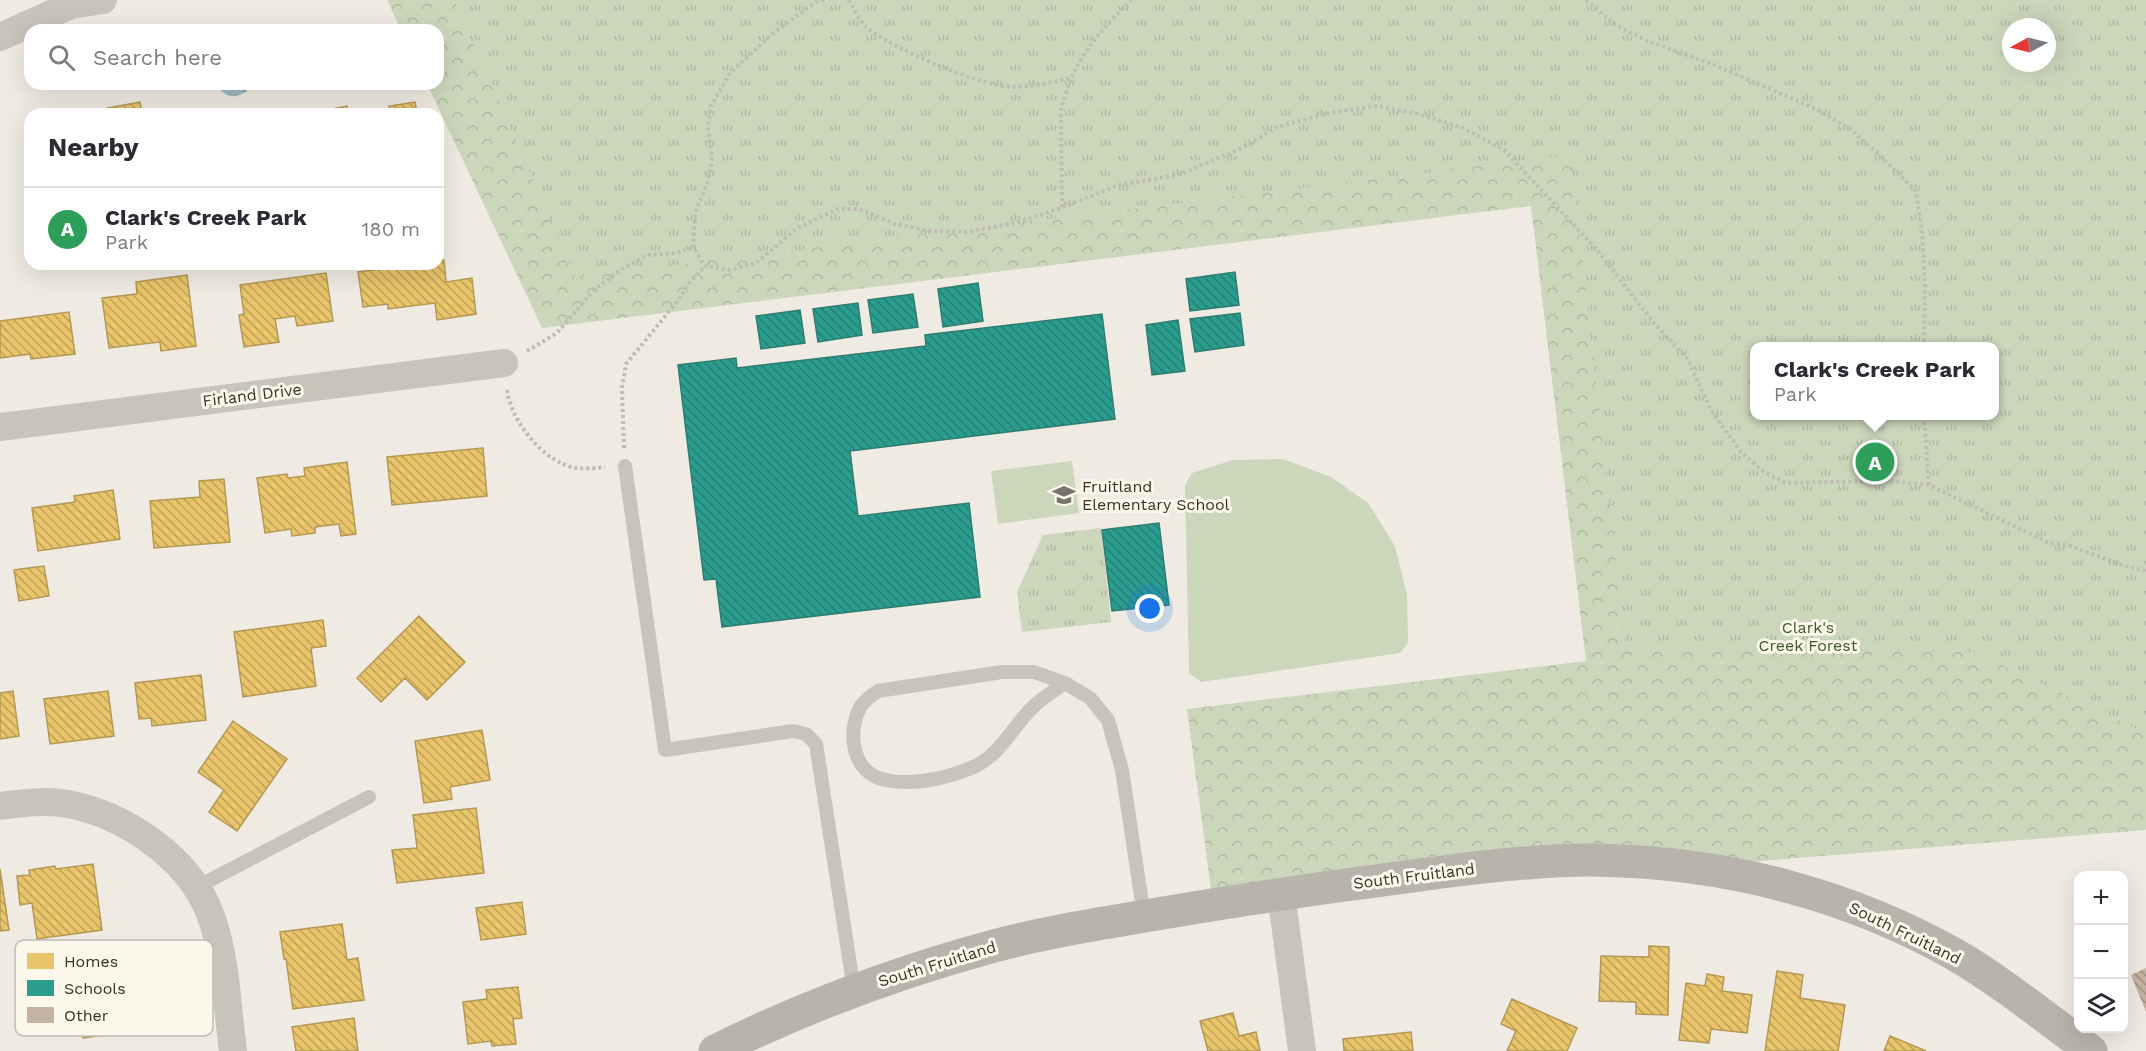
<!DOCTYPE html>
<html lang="en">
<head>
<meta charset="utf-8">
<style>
  :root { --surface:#fff; --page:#f2f2f3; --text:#2b2b33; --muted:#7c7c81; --line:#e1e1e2; --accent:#797369 }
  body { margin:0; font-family:"Work Sans",sans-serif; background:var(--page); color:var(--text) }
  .controls { position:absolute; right:18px; bottom:18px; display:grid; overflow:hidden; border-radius:12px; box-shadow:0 6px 24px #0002 }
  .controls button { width:54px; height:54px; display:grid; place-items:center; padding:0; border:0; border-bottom:2px solid var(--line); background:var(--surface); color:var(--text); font:30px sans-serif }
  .compass { position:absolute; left:2002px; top:18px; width:54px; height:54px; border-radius:50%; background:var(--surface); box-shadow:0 6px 24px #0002; rotate:263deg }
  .you { position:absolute; left:1150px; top:609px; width:21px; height:21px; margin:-15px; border:4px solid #fff; border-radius:50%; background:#1a73e8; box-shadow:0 0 0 9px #1a73e833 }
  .badge { display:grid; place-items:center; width:39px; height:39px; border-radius:50%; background:var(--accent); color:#fff; font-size:20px; font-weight:700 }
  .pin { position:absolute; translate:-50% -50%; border:3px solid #fff; box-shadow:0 2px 6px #0006 }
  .popup { position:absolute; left:1750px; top:342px; width:249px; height:78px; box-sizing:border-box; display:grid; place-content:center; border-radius:12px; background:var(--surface); filter:drop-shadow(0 2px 4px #0005); font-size:20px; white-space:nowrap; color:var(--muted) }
  .popup b { font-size:22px; color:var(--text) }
  .popup::after { content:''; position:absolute; left:50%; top:100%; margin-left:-12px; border:12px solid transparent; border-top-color:var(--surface) }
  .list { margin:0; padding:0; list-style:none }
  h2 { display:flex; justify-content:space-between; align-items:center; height:78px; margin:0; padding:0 24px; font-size:26px }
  h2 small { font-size:20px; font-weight:400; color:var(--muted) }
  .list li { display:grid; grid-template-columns:39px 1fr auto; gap:18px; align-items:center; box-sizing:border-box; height:84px; padding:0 24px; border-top:2px solid var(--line) }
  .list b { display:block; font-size:22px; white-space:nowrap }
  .list p { margin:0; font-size:20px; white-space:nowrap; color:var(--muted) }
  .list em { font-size:20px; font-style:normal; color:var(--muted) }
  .icon { flex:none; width:33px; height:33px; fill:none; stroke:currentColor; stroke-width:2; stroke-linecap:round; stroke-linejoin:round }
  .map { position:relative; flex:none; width:2146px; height:1051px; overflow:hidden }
  .search { position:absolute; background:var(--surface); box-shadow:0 6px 24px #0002; left:24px; top:24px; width:420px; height:66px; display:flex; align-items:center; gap:15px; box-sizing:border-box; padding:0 21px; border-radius:18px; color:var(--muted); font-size:22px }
  .panel { position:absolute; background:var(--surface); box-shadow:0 6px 24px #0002; left:24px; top:108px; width:420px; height:162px; border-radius:18px }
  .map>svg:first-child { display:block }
  .green { fill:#cbd6bb }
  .forest { fill:url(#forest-crowns); fill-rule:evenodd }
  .park { fill:url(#park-tufts); fill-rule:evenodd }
  .water { fill:url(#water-ripples) }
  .homes { fill:url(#homes-back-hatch); stroke:#b49856; stroke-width:1.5 }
  .schools { fill:url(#schools-back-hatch); stroke:#2e7d70; stroke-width:1.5 }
  .building { fill:url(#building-back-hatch) }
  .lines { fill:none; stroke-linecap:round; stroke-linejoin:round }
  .path { stroke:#c1bcb3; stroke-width:4; stroke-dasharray:3 3; stroke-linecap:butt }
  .lane { stroke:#c8c4bb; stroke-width:14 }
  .street { stroke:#c8c4bb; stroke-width:28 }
  .secondary { stroke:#b9b4ab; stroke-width:33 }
  .labels { text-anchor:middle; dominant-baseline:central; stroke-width:6; stroke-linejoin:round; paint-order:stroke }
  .street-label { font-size:16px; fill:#393228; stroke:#fbf7ea }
  .poi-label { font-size:16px; fill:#393228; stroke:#fbf7ea; text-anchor:start }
  .park-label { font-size:16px; fill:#3d592a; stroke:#fbf7ea }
  .key { fill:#fbf7ea; stroke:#c1bcb0; stroke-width:1.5 }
  .key-label { font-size:16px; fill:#393228 }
</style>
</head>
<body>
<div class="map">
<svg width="2146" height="1051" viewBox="0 0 2146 1051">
  <defs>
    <pattern id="forest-crowns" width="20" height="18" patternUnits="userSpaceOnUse" patternTransform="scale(1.5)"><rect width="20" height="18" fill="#cbd6bb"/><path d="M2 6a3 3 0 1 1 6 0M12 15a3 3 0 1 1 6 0" fill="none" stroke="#afb8a1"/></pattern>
    <pattern id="park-tufts" width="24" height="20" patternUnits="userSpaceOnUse" patternTransform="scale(1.5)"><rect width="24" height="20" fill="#cbd6bb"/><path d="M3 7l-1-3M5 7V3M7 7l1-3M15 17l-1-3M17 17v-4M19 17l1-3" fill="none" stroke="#afb8a1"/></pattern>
    <pattern id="water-ripples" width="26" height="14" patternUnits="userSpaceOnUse" patternTransform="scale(1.5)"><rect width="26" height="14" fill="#9db9c1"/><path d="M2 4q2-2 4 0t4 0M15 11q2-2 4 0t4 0" fill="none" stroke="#81979d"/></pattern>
    <pattern id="homes-back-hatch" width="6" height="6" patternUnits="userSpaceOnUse" patternTransform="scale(1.5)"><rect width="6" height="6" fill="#e9c46a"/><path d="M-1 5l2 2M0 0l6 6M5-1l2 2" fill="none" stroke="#bea057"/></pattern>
    <pattern id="schools-back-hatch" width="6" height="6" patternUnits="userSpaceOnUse" patternTransform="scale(1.5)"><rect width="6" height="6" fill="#2a9d8f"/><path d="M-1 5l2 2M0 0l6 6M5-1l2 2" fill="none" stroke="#258175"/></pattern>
    <pattern id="building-back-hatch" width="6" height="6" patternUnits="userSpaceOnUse" patternTransform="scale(1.5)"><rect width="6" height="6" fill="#c4b3a2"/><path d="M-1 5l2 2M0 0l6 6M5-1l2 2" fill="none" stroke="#a09284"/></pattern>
  </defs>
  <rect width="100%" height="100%" fill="#efebe2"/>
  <!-- green -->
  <path class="green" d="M1283,459L1331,477L1368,503L1395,546L1407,595L1408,643L1400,653L1201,682L1189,673L1185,485L1192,473L1233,460Z
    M1072,461L1079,513L998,524L991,471Z"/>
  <!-- forest -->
  <path class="forest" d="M387,0H2146V830L1213,905L1187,709L1586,661L1531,206L542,328L427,84H438V30H401ZM2011,27H2047V63H2011ZM1755,346H1995V416H1755Z"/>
  <!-- park -->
  <path class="park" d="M454,0H2146V733L1974,652L1625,646L1571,155L576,277ZM2011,27H2047V63H2011ZM1755,346H1995V416H1755Z
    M1101,528L1111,622L1022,632L1017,592L1043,535Z"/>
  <!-- water -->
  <path class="water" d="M214,84H248L247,91C232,101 226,96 214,84Z"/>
  <!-- homes -->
  <path class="homes" d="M140,102L142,114H109L107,108Z
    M415,102L417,114H391L389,106Z
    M347,106L349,114H305Z
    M444,260L446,282L472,278L476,314L437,320L435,303L388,309V304L363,307L358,272L417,264H438V261Z
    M326,273L333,321L297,326L295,316L275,319L279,342L244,347L239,315L244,314L240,285Z
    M187,275L196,346L161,351L160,342L109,348L102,298L137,294L136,282Z
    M69,312L75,354L31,359L30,354L0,358V321Z
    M483,448L487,496L392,505L387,457Z
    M347,462L356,534L341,536L339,524L315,527V533L292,536L291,529L265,533L257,478L287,474L288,478L305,476L304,468Z
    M224,479L230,542L154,548L150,501L200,497L199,481Z
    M113,490L120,539L38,551L32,508L75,502L74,496Z
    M44,566L49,596L19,601L14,570Z
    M419,616L465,662L427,700L405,678L381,702L357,678Z
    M323,620L326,646L311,648L316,686L243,697L234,632Z
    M201,675L206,720L152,726L151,718L139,719L135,683Z
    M13,691L19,736L0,739V693Z
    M108,691L114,736L50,744L44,699Z
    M233,721L287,759L237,831L209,812L224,790L198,772Z
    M482,730L490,780L450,787L452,799L424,803L415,741Z
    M476,808L484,873L397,883L392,850L417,848L413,815Z
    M93,864L102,930L37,939L32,903L20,905L17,876L30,875L29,870L55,866L56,869Z
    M0,869L9,930L0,931Z
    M522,902L526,934L481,940L476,908Z
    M342,924L347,960L358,958L364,1000L293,1009L286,959H284L280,932Z
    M1649,946L1669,947L1668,1015L1636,1014V1002L1599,1001L1601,956L1649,957Z
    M161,962L165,995L133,999L134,1013L143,1012L145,1030L83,1038L72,974Z
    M1777,971L1803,975L1800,998L1845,1005L1838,1051H1765Z
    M1707,974L1724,977L1722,991L1752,995L1747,1033L1711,1029L1709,1043L1679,1040L1686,983L1705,986Z
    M518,987L522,1018L513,1019L516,1044L492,1046L491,1041L468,1044L463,1002L487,999L486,990Z
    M1512,999L1577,1028L1567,1051H1507L1516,1031L1501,1024Z
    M1233,1013L1239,1036L1256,1032L1260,1051H1208L1200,1021Z
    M354,1018L358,1051H296L292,1027Z
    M1411,1032L1413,1051H1344L1343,1039Z
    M1890,1036L1926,1051H1884Z"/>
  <!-- schools -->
  <path class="schools" d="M1235,272L1239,305L1190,311L1186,279Z
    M978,283L983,321L943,327L938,289Z
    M913,294L918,327L873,333L868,300Z
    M858,303L862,335L818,342L813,309Z
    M800,310L805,343L761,349L756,316Z
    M1240,313L1244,345L1195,352L1190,319Z
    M1102,314L1115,419L850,451L858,516L969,503L980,597L722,627L716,579L704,580L678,365L736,358L737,368L926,346L925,335Z
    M1178,320L1185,371L1152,375L1146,325Z
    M1159,523L1169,605L1112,611L1102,530Z"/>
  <!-- building -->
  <path class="building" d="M2146,968V1012L2131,975Z"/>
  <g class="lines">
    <!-- path -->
    <path class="path" d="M824,0L816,2L772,34L730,73L711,106L708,127L712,160L708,181L695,213L693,247L705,266L729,270L756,263L798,228L838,209H859L895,224L929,231L967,232L1015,223L1058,209L1119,185L1178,175L1240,149L1277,127L1329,113L1377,106L1419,114L1463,128L1504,150L1597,250L1654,323L1687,358L1711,410L1741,452L1763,471L1785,483L1888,481L1929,485L2047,542L2070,546L2125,566L2146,571
      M849,0C854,8 859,21 866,27C892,48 969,81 1002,86C1024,89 1049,83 1071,78C1088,44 1104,27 1131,0
      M1586,0L1617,26L1648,41L1714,65L1816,109L1850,129L1885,160L1916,191L1922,232L1925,286L1924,346
      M1062,207L1061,108L1071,78
      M527,351L557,333L594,290L622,269L647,255L677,253L693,247
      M507,390C511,421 544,463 576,468C585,469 596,468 605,467
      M1924,416L1929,485
      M624,448L622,388L626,364L676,303L690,282L705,266"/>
    <!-- lane -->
    <path class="lane" d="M625,466L665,750L793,731L806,734L816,744L854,990
      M1065,683C1055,690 1044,697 1035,705C1013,725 1001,756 971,768C947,778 912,786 886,780C852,774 846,732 861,706C865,700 872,695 878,691L1002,672H1034L1065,683L1090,698L1108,720L1122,770L1144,916
      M197,887L369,797"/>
    <!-- street -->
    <path class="street" d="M0,37L71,5L103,0
      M0,427L504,363
      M0,806C22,803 46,800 68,804C125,815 187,857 209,911C226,953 227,1006 233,1051
      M1281,893L1302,1051"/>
    <!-- secondary -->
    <path class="secondary" d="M715,1051C804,1007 898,972 994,946C1046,932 1098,924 1151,915C1216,904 1280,894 1345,885C1426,875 1509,860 1591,860C1660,861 1727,869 1793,888C1848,903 1904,926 1954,954C2002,982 2046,1018 2091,1051"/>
  </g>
  <!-- icons -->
  <defs>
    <g id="school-bare" transform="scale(1.8)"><path d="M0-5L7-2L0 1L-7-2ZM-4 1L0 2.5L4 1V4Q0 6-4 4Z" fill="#797369" stroke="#fbf7ea" stroke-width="2.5" paint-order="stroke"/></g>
  </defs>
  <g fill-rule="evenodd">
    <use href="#school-bare" x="1064" y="495"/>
  </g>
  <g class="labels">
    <!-- street labels -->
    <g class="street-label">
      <text transform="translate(252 395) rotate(-7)">Firland Drive</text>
      <text transform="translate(1414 876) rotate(-7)">South Fruitland</text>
      <text transform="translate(1905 933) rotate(26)">South Fruitland</text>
      <text transform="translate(937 964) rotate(-17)">South Fruitland</text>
    </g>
    <!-- poi labels -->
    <g class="poi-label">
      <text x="1082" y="486">Fruitland<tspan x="1082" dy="18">Elementary School</tspan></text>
    </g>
    <!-- park labels -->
    <g class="park-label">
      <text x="1808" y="627">Clark's<tspan x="1808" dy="18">Creek Forest</tspan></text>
    </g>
  </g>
  <!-- legend -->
  <rect x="15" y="940" width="198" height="96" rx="9" class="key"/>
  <rect x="27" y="953" width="27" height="16" fill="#e9c46a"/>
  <rect x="27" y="980" width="27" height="16" fill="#2a9d8f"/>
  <rect x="27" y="1007" width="27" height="16" fill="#c4b3a2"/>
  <g class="key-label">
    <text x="64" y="967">Homes</text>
    <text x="64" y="994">Schools</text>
    <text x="64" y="1021">Other</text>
  </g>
</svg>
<div class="controls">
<button>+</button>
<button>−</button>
<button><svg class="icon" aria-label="layers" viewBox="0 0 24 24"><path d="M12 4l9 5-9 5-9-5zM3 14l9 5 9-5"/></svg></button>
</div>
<svg class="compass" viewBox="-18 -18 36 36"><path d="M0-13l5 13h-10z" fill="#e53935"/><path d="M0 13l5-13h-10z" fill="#7c7c81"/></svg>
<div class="you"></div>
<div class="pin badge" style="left:1875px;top:462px;background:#2e9e5b">A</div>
<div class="popup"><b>Clark's Creek Park</b>Park</div>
<div class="search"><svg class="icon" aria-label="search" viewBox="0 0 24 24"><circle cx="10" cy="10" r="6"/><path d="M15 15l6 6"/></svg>Search here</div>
<section class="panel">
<h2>Nearby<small></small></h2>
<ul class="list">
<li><span class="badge" style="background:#2e9e5b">A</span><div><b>Clark's Creek Park</b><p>Park</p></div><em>180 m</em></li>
</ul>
</section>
</div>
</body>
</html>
